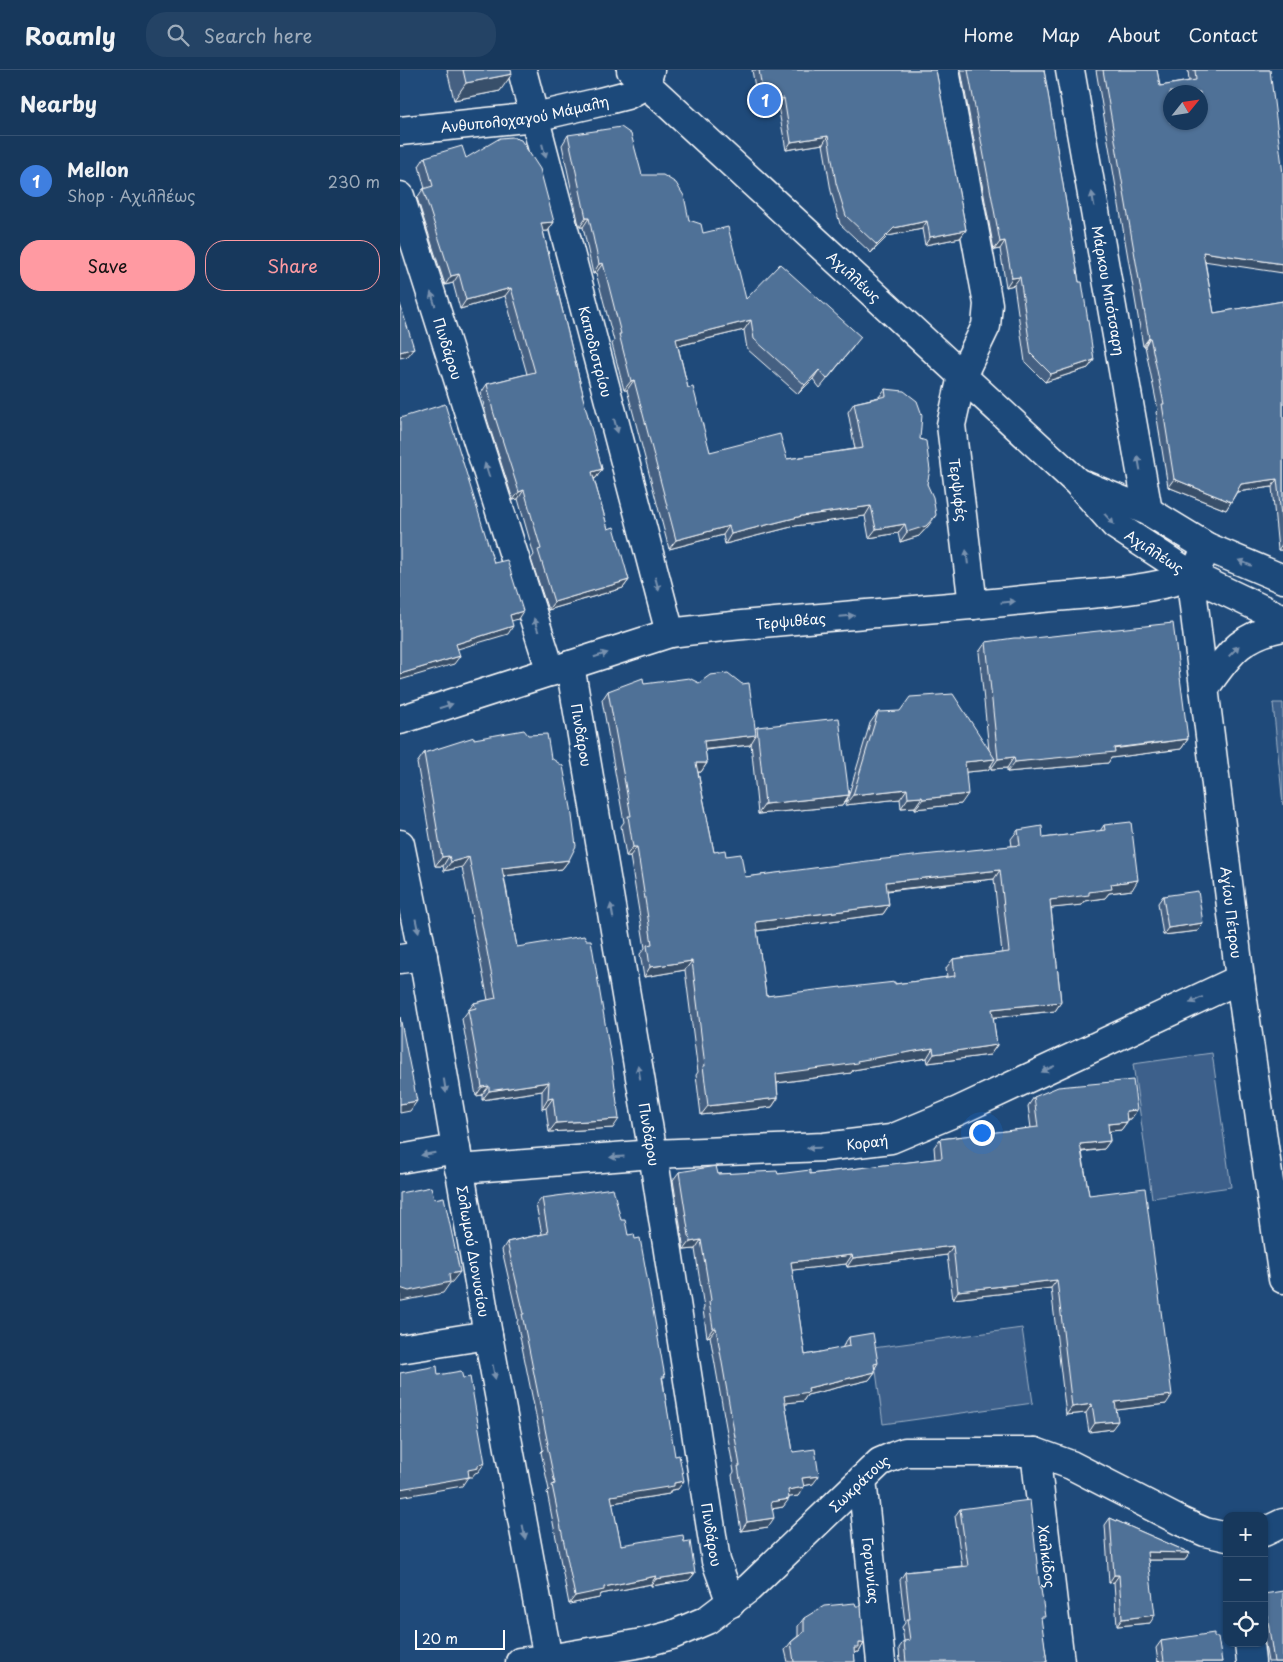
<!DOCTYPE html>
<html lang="en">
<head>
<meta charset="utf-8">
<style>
  :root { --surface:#17385c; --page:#244365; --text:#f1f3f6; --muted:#9eacbb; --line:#365272; --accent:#ff9aa2 }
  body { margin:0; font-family:"Playpen Sans",sans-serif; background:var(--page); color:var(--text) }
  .controls { position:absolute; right:15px; bottom:15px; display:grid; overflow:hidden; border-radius:10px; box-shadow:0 1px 4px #0004 }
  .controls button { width:45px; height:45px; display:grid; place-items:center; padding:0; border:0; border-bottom:1px solid var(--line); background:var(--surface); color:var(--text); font:25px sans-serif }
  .compass { position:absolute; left:763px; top:15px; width:45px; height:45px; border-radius:50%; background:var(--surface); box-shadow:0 1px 4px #0004; rotate:60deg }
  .scale { position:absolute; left:15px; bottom:12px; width:90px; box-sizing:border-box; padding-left:5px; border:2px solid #fff; border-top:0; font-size:14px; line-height:18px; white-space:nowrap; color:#fff; -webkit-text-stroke:4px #1f4a7a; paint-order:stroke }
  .you { position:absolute; left:581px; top:1062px; width:18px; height:18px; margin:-12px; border:4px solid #fff; border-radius:50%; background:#1a73e8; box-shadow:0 0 0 8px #1a73e833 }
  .badge { display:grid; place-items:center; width:32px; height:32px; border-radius:50%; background:var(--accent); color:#fff; font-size:16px; font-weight:700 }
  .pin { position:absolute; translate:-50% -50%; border:2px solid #fff; box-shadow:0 1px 5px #0006 }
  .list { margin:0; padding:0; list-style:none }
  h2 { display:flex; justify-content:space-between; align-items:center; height:65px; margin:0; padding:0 20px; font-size:21px }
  h2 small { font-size:16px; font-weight:400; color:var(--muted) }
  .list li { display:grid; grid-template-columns:32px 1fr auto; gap:15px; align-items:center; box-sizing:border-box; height:90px; padding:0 20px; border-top:1px solid var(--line) }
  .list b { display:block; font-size:19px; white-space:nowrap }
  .list p { margin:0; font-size:16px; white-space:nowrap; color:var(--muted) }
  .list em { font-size:16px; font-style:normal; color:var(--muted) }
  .actions { display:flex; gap:10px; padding:15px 20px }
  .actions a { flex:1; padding:11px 0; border:1px solid var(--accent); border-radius:20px; text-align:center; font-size:18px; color:var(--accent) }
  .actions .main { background:var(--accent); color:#111 }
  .icon { flex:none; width:28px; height:28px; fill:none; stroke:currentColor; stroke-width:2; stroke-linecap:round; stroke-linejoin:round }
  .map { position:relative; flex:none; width:883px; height:1592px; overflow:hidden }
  header { display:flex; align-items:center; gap:30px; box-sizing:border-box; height:70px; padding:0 25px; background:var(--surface); border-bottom:1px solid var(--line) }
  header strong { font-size:24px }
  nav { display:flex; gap:28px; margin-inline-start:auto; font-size:18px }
  .search { width:350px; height:45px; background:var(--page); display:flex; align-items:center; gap:12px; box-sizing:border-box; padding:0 18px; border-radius:20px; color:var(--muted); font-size:19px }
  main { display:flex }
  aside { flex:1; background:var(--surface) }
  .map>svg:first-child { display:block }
  .green { fill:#3c618b; stroke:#9eb0c5 }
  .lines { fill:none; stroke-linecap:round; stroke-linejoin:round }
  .minor-casing { stroke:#fff; stroke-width:31 }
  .tertiary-casing { stroke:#fff; stroke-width:31 }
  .minor { stroke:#1f4a7a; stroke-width:28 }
  .tertiary { stroke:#1f4a7a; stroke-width:28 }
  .wall { fill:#456182; stroke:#fff; fill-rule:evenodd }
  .shaded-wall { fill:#384f6a; stroke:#fff }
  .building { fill:#507197; stroke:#fff; fill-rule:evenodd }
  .oneway { fill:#7992af }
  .labels { text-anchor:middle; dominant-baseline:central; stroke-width:4; stroke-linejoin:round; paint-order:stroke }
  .street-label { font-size:14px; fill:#fff; stroke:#1f4a7a }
</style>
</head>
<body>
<header>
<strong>Roamly</strong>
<div class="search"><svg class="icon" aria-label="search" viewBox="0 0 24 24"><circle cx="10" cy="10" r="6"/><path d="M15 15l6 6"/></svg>Search here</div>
<nav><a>Home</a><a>Map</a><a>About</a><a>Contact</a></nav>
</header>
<main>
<aside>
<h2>Nearby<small></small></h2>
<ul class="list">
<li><span class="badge" style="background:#3f7fe0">1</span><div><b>Mellon</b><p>Shop · Αχιλλέως</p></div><em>230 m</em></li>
</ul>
<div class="actions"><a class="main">Save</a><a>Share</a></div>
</aside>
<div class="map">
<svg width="883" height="1592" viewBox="0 0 883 1592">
  <rect width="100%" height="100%" fill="#1f4a7a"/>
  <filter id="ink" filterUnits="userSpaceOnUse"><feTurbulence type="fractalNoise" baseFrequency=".02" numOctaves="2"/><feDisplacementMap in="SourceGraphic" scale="10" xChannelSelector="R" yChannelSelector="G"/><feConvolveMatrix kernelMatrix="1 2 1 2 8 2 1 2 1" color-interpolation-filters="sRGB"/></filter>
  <g filter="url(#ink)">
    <!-- green -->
    <path class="green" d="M873,633H883V735Z
      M812,983L831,1117L752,1128L733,994Z
      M622,1258L633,1333L483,1354L473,1278Z"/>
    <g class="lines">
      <!-- minor casing -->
      <g class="minor-casing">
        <g id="minor">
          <path id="s1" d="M122,0L270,563"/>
          <path id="s2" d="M545,0L588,234L586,256L562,306L551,355L573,535"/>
          <path id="s3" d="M670,0L748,441"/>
          <path id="s4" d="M0,61L135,47L200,32L227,25L240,18L246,14L250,0"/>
          <path id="s5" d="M0,126L151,602"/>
          <path id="s6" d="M170,595L253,1084L316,1491L331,1533"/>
          <path id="s7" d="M0,774L23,886L88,1265L148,1589"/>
          <path d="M0,889L23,886"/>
          <path d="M0,1089L56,1079"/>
          <path id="s8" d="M59,1099L253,1084L424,1077L491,1069L558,1041L840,909"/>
          <path d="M0,1279L88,1265"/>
          <path id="s9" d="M635,1382L660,1592"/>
          <path id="s10" d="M462,1409L481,1592"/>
          <path d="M864,1462L883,1453"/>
          <path d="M849,1573L851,1592"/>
          <path id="s11" d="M120,1592L148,1589L242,1573L272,1565L307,1550L349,1518L480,1392L494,1386L505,1382H635L671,1395L782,1452L805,1462L827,1467"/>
        </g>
      </g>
      <!-- tertiary casing -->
      <g class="tertiary-casing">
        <g id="tertiary">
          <path id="s12" d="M231,0L677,412L715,455L793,506L883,549"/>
          <path d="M681,414L748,441L807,477L883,509"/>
          <path id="s13" d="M807,477L793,506V528L840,909L883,1209"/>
          <path d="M804,619C828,586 839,565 883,557"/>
          <path id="s14" d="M0,650L270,563C390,548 512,542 632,529C684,524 745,522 793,506"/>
        </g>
      </g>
      <!-- minor -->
      <use href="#minor" class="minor"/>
      <!-- tertiary -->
      <use href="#tertiary" class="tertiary"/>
    </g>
    <!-- wall -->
    <path class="wall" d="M47,0H111L100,21L54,30Z
      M352,0H536L566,160L560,168L525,175L522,159L488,166L471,183L440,154L431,121L423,74L386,80L378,36L359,40Z
      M561,0H644L679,212L694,290L688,298L645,312L625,292L614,215L606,217L600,179L594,180Z
      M696,0H757L760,16L789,11L788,0H870L805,191L814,243L883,231V480H878L872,417L837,422L826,440L768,417L756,342L758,340L745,276H743Z
      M168,65L242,105L303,163L346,229L454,276L420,318L413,309L398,324L347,279L344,260L278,276L288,318L310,382L387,389L455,379L448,342L454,333L479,327L485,319L520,369L527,414L529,455L519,466L500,472L498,463L469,468L465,446L395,456L325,474L323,465L269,479L227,320H224L212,274L214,271L196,203L193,204L183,157H180L178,151L162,75Z
      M25,87L66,88L154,152L148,161H143L183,324L182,326L202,399L196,408L194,409L208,459L229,510L223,518L148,540L131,489L134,485L118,429L113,430L87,349L81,323L87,314L127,304L105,226L60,239L53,213L45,215L17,128L23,119H25L19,96Z
      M624,569L788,669L781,679L711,688L708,693L607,702V698L591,699V695L588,700L566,702L561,734L515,739V737L501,738L500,729L445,735L448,727L442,736L358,744L351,673L350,675L305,680L307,693L301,702H298L314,782L326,786L345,807L612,776L611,769L618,760L643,768L700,761L704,755L732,820L709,823L705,828L685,831L682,835L651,838L661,932L655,941L593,948L597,975L590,985L528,993L527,988L453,1000L451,1003L377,1013L378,1028L372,1037L301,1045L296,1005L298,1002L285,900L244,907L240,884L245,878L230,786H226L221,756L224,752L202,630L208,621L244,614L355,659L357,657L449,724L470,653L478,642L589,680L579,582L586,572ZM594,809L602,883L553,889L546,898L547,907L495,914L366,926L357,861L483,844L489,835L487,821Z
      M74,669L169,790L162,799L104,806L117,877L213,1058L149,1062L146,1038L142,1039V1021L82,1030V1025L76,1026L62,949L74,933L88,930L62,797L44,801L43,796H35L17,693L24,683Z
      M763,826L803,853L798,861L763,865L758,833Z
      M634,1027L737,1040L731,1049H727V1052L721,1060L709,1061L710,1071L704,1079L682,1082L689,1125L766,1334L716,1340L712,1359L689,1362L686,1343L666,1345L651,1218L553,1229L547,1185L447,1197L446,1194L392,1200L405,1285L443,1278V1276L449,1267L478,1293L475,1298V1302L469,1310L407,1325L403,1331L385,1333L393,1382L413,1414L403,1416L398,1426L389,1427L383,1437L372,1439L368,1457L341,1461L332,1405L334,1402L310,1266L307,1267L303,1240L304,1238L295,1179L284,1180L273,1110L279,1102L318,1104H410L535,1089L534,1077L540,1069L631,1058L628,1036Z
      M142,1128L221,1150L228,1165L263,1310L278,1419L271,1420L269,1424L212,1433L221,1475L284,1472L295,1503L289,1510L251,1516V1514L201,1524L199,1528L169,1534L147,1422L149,1420L141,1382L143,1380L117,1252L118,1250L102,1180L107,1172L142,1164L136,1135Z
      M560,1439L641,1552L647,1592H500L499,1578L504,1571L502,1557L505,1553L500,1510L505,1502L562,1496L555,1446Z
      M710,1448L790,1483L785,1490H748L750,1553L717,1556L714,1512L709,1513L705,1455Z
      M864,1524L883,1592H868L864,1568Z
      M404,1548L464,1573L459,1582H457L454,1585L455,1592H388L385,1580L391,1572L398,1566V1556Z
      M814,1567L822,1592H758L756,1578L761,1571Z"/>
    <!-- shaded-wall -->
    <path class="shaded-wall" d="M112,4L100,21L54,30L66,13Z
      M384,28L378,36L359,40L364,32Z
      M428,66L423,74L386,80L391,72Z
      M186,148H189L183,157H180Z
      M527,151L522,159L488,166L471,183L477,175L494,158Z
      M154,152L148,161L135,162L141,153Z
      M566,160L560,168L525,175L530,167Z
      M605,171L600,179L594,180L600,172Z
      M803,182L883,194V203L797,190Z
      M203,193L196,203L193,204L199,194Z
      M59,204L53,213L45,215L51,206Z
      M620,207L614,215L606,217L612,208Z
      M111,218L105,226L60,239L66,230Z
      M351,250L344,260L269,278L276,269Z
      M750,267L745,276H743L749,268Z
      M14,278L8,286L0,288V282Z
      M694,290L688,298L645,312L651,304Z
      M419,300L413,309L398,324L405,315Z
      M234,310L227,320H224L231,311Z
      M202,399L196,408L186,411L192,402Z
      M774,409L831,432L826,440L768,417Z
      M877,409L872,417L836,422L841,414Z
      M124,420L118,429L113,430L119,422Z
      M471,436L465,446L395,456L325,474L331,464L402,446Z
      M536,445L529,455L519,466L500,472L507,462Z
      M505,454L498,463L469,468L476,459Z
      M329,456L323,465L269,479L276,470Z
      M883,473V480H878Z
      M229,510L223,518L148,540L154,532Z
      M123,541L118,549L105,553L110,545Z
      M113,556L108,564L51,581L56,574Z
      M60,586L54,594L0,610V604Z
      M356,665L350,675L298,680L304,671Z
      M788,669L781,679L711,688L708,693L607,702L615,692Z
      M614,687L607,698L591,699L598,689Z
      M595,689L588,700L557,703L565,692Z
      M296,693H307L301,702H290Z
      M507,719L500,729L445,735L453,725Z
      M568,724L561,734L515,739L523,729Z
      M449,725L442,736L358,744L365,734Z
      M522,727L515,737L501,738L508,728Z
      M233,777H237L230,786H226Z
      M49,786L43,796H35L42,787Z
      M69,787L62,797L44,801L51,792Z
      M169,790L162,799L95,807L102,798Z
      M600,800L594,809L480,821L486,812Z
      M738,810L732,820L709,823L705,828L685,831L682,835L643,839L650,830L689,822L711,814Z
      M489,835L483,844L349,862L356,852Z
      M803,853L798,861L763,865L768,858Z
      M292,891L285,900L244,907L250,897Z
      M661,932L655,941L586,948L592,939Z
      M597,975L590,985L528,993L534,984Z
      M533,978L527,988L453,1000L451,1003L369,1014L376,1004Z
      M149,1012L142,1021L82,1030L89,1021Z
      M89,1016L82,1025L76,1026L82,1017Z
      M153,1028L146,1038L142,1039L148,1029Z
      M378,1028L372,1037L301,1045L308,1036Z
      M17,1031L10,1041L0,1043V1034Z
      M737,1040L731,1049H720L726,1041Z
      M219,1049L213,1058L149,1062L156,1053Z
      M727,1052L721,1060L702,1062L708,1054Z
      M710,1071L704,1079L674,1082L680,1074Z
      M301,1170L295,1179L284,1180L290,1172Z
      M553,1176L547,1185L447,1197L453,1188Z
      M452,1185L446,1194L385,1201L391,1192Z
      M60,1202L52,1212L50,1213L43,1223L2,1231H0V1218L49,1204Z
      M657,1210L651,1218L553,1229L558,1221Z
      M313,1258H316L310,1266L307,1267Z
      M475,1302L469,1310L407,1325L403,1331L378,1334L384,1326L408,1318Z
      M772,1325L766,1334L709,1341L715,1332Z
      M692,1334L686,1343L666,1345L672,1337Z
      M718,1351L712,1359L689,1362L695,1353Z
      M85,1393L78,1402L75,1403L72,1407H68L62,1416L0,1427V1419L68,1400L78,1395Z
      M419,1406L413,1414L396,1417L402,1408Z
      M284,1411L278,1419L271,1420L269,1424L206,1434L211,1426Z
      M404,1417L398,1426L382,1428L388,1420Z
      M389,1429L383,1437L365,1440L371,1432Z
      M374,1448L368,1457L341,1461L347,1452Z
      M747,1482L790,1483L785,1490H742Z
      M295,1503L289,1510L251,1516L256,1509Z
      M714,1505H719L714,1512L709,1513Z
      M256,1506L251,1514L201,1524L199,1528L169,1534L175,1526L204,1517Z
      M755,1545L750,1553L717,1556L722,1549Z
      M459,1573H464L459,1582H457L453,1586L454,1578Z"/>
    <!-- building -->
    <path class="building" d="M63,0H111L112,4L66,13Z
      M359,0H536L566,160L530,167L527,151L494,158L477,175L446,146L436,113L428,66L391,72L384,28L364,32Z
      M568,0H644L650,35L679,212H682L694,290L651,304L631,284L620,207L612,208L605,171L600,172Z
      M703,0H757L760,16L796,10L795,0H870L883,104V194L803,182L814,243L883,231V464L877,409L841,414L831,432L774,409L762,334H764L750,267L749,268ZM770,22H800V52H770Z
      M221,57L231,64L242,105H263L276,113L284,126L289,150L301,154L303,163L328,157L346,229L380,194L461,267L427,309L419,300L405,315L354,269L351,250L276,269L288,318L293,317L310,382L380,364L387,389L463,378L454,333L486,326L485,319L504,321L517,331L522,345L520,369L526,371L530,400L527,414L533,427L536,445L526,456L507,462L505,454L476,459L471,436L402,446L331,464L329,456L276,470L234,310L231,311L219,264H221L203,193L199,194L189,148H186L168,65Z
      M112,67L121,70L140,99L154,152L141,153L183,324H182L202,399L192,402L208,459L214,457L229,510L154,532L138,480L141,479L124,420L119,422L93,341L87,314L135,302L111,218L66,230L59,204L51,206L23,119L33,116L25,87L62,76L66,88L100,68Z
      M0,234L14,278L0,282Z
      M45,334L94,493L107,490L123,541L110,545L113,556L56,574L60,586L0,604V348Z
      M773,553L788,669L714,678L715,682L615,692L614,687L598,689L586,572L614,568H624V569Z
      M328,603L342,614L349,613L356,665L304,671L307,693H296L314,782L325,780L326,786L341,784L345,807L475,790L620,775L618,760L642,756L643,768L705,760L704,755L731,752L738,810L711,814L712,819L689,822V825L650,830L661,932L592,939L597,975L534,984L533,978L457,991L458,993L376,1004L378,1028L308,1036L303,996H305L292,891L250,897L247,875L252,874L237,777H233L228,746H231L208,621L243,608L244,614L289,608L299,613L310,605ZM600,800L609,882L553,889L555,906L495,914V912L441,918V917L366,926L356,852L489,835L486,812Z
      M553,624L595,689L565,692L568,724L523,729L522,727L508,728L507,719L453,725L478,642L500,641L510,627Z
      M439,648L449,725L365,734L357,657Z
      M124,660L128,665L147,664L151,688L163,696L171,738L176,776L169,790L102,798L117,877L184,866L186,870H191L212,994L219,1049L156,1053L153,1028L148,1029L149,1012L89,1021V1016L82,1017L68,940L76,938L74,933L96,928L69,787L51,792L49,786L42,787L24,683L74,667V669Z
      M798,821L803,853L768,858L763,826Z
      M0,947L17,1031L0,1034Z
      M733,1010L737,1040L726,1041L727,1052L708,1054L710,1071L680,1074L689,1125L745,1118L772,1325L715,1332L718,1351L695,1353L692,1334L672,1337L657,1210L558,1221L553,1176L453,1188L452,1185L391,1192L405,1285L450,1276L449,1267L473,1263L478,1293L474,1294L475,1302L408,1318L409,1322L384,1326L393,1382L415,1379L419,1406L402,1408L404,1417L388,1420L389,1429L371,1432L374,1448L347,1452L338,1396H340L316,1258H313L309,1232L311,1230L301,1170L290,1172L279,1102L316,1096L318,1104L377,1101L378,1104L410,1100V1104L542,1088L540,1069L638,1057L634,1027L658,1017Z
      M31,1117L34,1129L44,1127L60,1202L49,1204L50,1212L9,1221L0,1218V1123Z
      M213,1118L221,1150H225L228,1165L234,1164L235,1169L240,1168L265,1307H262L275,1386L279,1385L284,1411L274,1413V1416L211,1426L221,1475L283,1465L284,1472L290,1471L295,1503L256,1509V1506L204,1517V1520L175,1526L152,1415L155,1414L147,1375L148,1374L122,1244H124L107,1172L148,1163L142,1128Z
      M37,1296L38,1305L61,1301L63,1308L70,1307L85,1393L78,1395V1398L68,1400L69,1407L0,1419V1303Z
      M630,1430L640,1519H641L645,1547H641L647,1592H506L504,1571L510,1570L507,1549H510L505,1502L568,1496L560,1439Z
      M710,1448L790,1483L747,1482L755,1545L722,1549L719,1505H714Z
      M883,1521V1592H874L864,1524Z
      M455,1533L456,1536H461L464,1573H459V1578H454L455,1592H394L391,1572L404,1562V1548L424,1536Z
      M814,1563V1567H818L822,1592H757L764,1591L761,1571Z"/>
    <!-- one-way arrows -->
    <defs><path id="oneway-solid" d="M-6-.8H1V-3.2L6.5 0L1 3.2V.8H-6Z" transform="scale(1.25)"/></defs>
    <g class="oneway">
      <use href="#oneway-solid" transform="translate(144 81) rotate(75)"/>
      <use href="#oneway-solid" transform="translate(693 129) rotate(-100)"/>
      <use href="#oneway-solid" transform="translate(33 229) rotate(-108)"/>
      <use href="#oneway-solid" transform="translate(216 356) rotate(75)"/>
      <use href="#oneway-solid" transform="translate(739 393) rotate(-100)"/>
      <use href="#oneway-solid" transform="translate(87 400) rotate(-108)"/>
      <use href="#oneway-solid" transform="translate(709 449) rotate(48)"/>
      <use href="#oneway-solid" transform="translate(567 487) rotate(-97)"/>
      <use href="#oneway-solid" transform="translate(845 493) rotate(-157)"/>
      <use href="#oneway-solid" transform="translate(257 514) rotate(75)"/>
      <use href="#oneway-solid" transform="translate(608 532) rotate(-6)"/>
      <use href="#oneway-solid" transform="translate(447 546) rotate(-5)"/>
      <use href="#oneway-solid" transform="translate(136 555) rotate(-108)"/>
      <use href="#oneway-solid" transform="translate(834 581) rotate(-46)"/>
      <use href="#oneway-solid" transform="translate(201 585) rotate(-18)"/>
      <use href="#oneway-solid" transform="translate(46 636) rotate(-18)"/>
      <use href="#oneway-solid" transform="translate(212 841) rotate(-100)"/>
      <use href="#oneway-solid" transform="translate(17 856) rotate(78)"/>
      <use href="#oneway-solid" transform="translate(796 930) rotate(155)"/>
      <use href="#oneway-solid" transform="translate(648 999) rotate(155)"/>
      <use href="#oneway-solid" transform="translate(239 1002) rotate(-100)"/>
      <use href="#oneway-solid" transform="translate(45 1016) rotate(81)"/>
      <use href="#oneway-solid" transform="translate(414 1078) rotate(178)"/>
      <use href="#oneway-solid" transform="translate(28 1084) rotate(170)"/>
      <use href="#oneway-solid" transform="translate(217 1087) rotate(176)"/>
      <use href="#oneway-solid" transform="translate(94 1302) rotate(79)"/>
      <use href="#oneway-solid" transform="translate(124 1462) rotate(79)"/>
    </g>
  </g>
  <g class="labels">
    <!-- street labels -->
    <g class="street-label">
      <text stroke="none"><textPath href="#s4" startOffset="126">Ανθυπολοχαγού Μάμαλη</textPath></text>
      <text stroke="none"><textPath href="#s12" startOffset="304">Αχιλλέως</textPath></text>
      <text stroke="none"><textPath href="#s3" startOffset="224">Μάρκου Μπότσαρη</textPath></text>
      <text stroke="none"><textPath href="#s5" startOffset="160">Πινδάρου</textPath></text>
      <text stroke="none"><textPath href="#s1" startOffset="291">Καποδιστρίου</textPath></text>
      <text stroke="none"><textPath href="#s2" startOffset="431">Τερψιφές</textPath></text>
      <text stroke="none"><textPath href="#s12" startOffset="712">Αχιλλέως</textPath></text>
      <text stroke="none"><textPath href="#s14" startOffset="405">Τερψιθέας</textPath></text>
      <text stroke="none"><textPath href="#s6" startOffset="71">Πινδάρου</textPath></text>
      <text stroke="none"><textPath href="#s13" startOffset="371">Αγίου Πέτρου</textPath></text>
      <text stroke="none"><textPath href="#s6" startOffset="476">Πινδάρου</textPath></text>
      <text stroke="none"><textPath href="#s8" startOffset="409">Κοραή</textPath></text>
      <text stroke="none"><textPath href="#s7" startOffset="414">Σολωμού Διονυσίου</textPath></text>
      <text stroke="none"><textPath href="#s11" startOffset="398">Σωκράτους</textPath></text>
      <text stroke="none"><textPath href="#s6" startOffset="881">Πινδάρου</textPath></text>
      <text stroke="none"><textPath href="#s9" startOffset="105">Χαλκίδος</textPath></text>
      <text stroke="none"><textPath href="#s10" startOffset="92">Γορτυνίας</textPath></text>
    </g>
  </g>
</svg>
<div class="controls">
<button>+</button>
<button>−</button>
<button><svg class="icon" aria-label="locate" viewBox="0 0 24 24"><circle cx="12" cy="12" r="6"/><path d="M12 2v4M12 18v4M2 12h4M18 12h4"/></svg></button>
</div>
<svg class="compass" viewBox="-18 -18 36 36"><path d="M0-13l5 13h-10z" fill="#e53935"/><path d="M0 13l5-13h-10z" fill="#9eacbb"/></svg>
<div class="scale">20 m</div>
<div class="you"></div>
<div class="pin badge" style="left:365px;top:30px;background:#3f7fe0">1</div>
</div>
</main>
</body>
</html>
